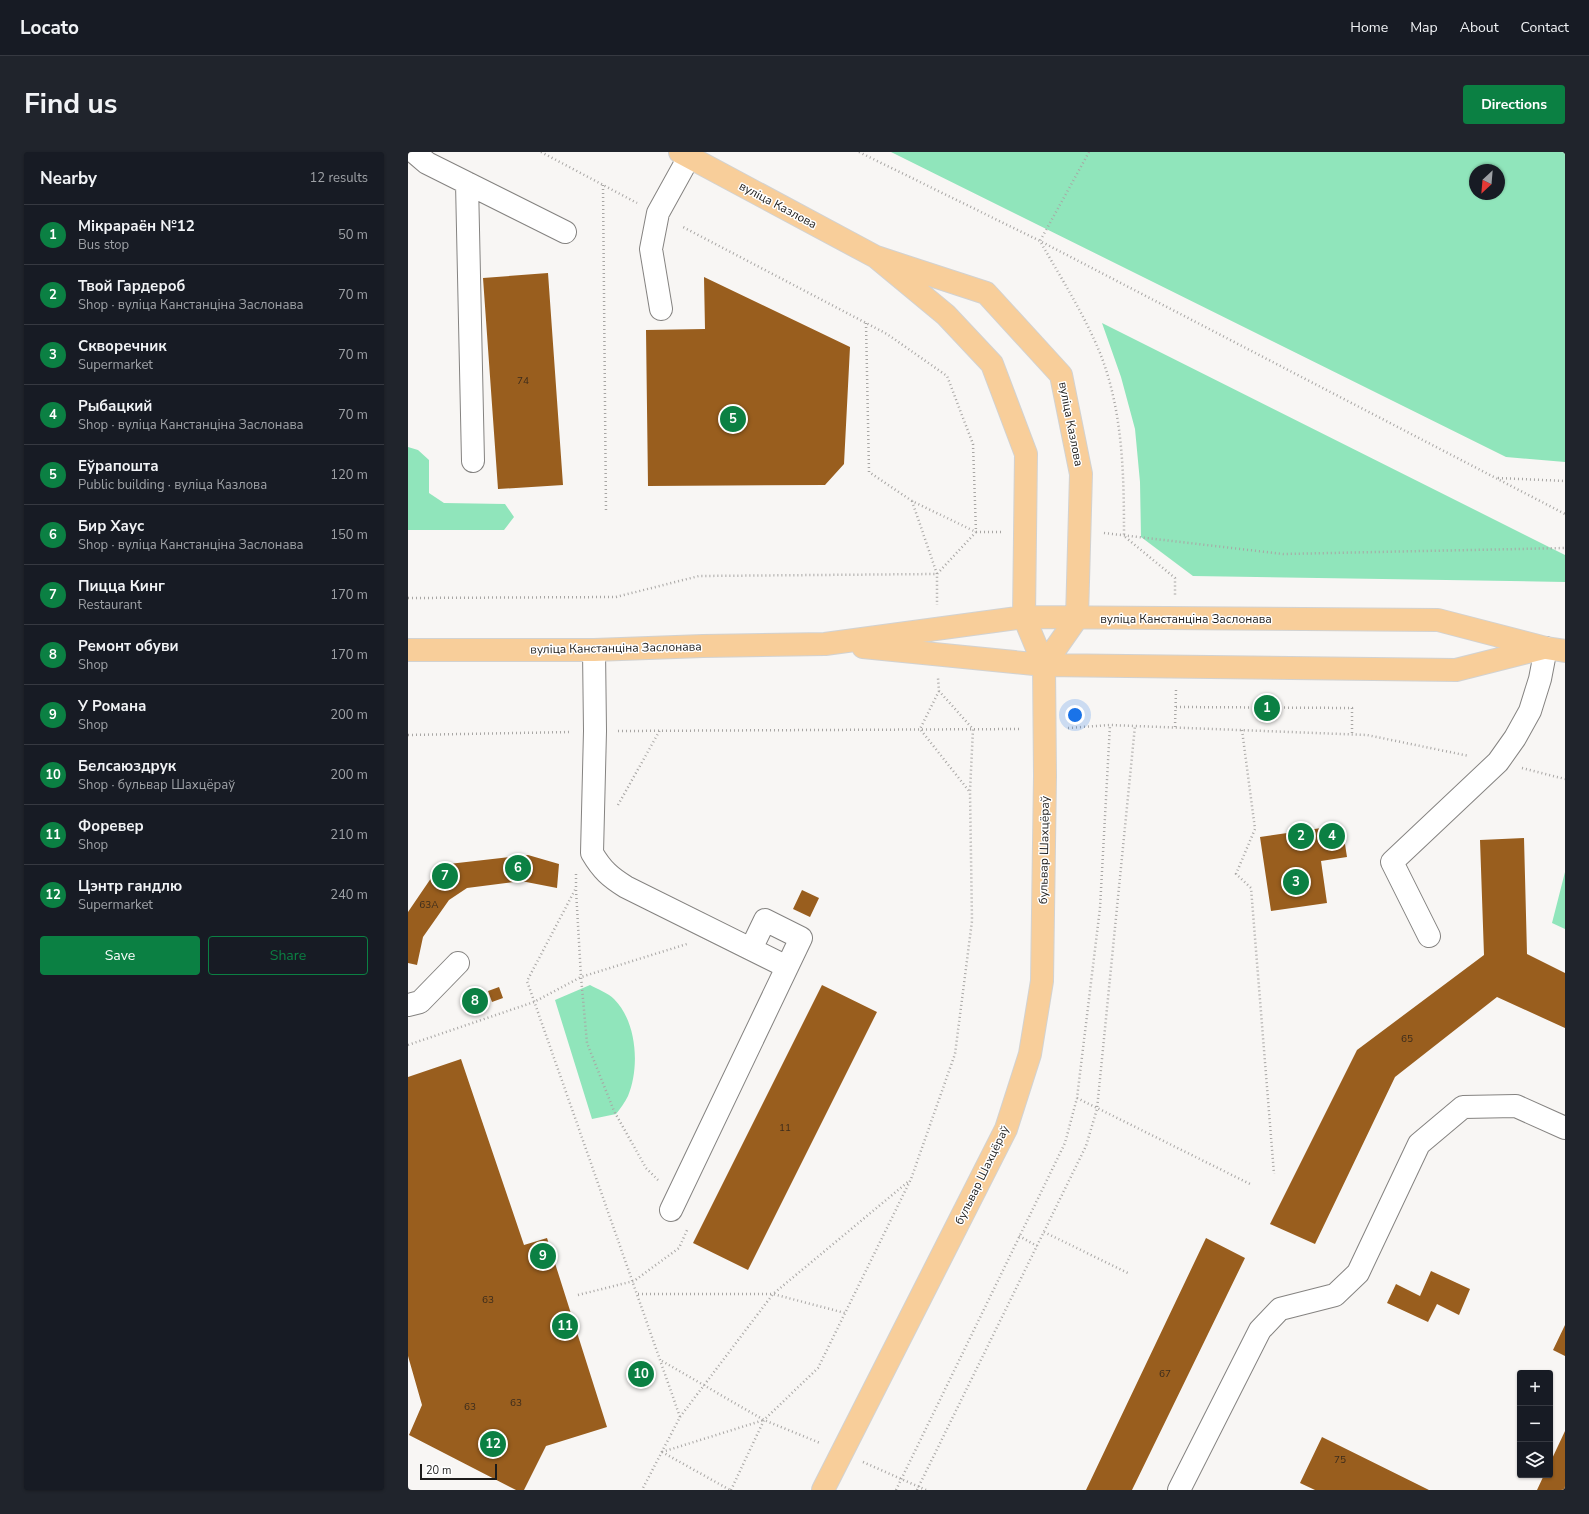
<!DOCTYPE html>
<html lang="en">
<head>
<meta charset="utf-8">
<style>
  :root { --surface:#171b24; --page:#20242c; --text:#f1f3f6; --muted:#9ea1a6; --line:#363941; --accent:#0b8043 }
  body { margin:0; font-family:"Nunito Sans",sans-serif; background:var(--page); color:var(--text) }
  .controls { position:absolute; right:12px; bottom:12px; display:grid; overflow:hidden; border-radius:4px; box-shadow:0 1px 3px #0004 }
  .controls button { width:36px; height:36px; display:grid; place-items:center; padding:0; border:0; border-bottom:1px solid var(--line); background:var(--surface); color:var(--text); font:20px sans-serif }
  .compass { position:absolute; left:1061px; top:12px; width:36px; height:36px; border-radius:50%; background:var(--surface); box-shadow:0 1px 3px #0004; rotate:206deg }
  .scale { position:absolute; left:12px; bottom:10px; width:77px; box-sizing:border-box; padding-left:4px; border:2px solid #1d1c1b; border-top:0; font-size:11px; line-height:14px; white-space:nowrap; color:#1d1c1b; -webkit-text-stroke:3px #fff; paint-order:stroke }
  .you { position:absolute; left:667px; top:563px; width:14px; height:14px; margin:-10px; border:3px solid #fff; border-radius:50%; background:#1a73e8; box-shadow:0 0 0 6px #1a73e833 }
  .badge { display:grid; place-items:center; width:26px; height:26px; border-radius:50%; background:var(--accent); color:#fff; font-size:13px; font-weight:700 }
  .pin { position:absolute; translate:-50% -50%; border:2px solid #fff; box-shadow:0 1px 4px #0006 }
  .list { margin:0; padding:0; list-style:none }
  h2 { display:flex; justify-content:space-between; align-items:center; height:52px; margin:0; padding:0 16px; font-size:17px }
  h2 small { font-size:13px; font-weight:400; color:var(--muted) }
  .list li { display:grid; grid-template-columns:26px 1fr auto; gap:12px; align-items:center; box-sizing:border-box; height:60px; padding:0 16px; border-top:1px solid var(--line) }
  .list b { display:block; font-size:15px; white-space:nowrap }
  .list p { margin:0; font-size:13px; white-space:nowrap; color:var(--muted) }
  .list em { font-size:13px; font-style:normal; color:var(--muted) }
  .actions { display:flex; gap:8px; padding:12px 16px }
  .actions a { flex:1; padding:9px 0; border:1px solid var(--accent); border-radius:4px; text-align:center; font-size:14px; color:var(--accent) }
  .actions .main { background:var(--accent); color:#fff }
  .icon { flex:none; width:22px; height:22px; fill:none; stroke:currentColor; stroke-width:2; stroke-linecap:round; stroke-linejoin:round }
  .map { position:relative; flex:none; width:1157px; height:1338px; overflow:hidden; border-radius:4px }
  header { display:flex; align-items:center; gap:24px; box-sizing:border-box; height:56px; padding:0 20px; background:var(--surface); border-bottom:1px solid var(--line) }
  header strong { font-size:19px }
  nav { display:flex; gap:22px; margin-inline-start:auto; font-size:14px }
  .intro { display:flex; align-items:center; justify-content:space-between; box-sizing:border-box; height:96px; padding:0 24px }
  h1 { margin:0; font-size:28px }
  .button { padding:10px 18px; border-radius:4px; background:var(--accent); color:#fff; font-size:14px; font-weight:700 }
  main { display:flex; gap:24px; padding:0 24px }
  aside { flex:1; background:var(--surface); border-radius:4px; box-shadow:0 1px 3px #0004 }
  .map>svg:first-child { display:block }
  .green { fill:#90e5bb; fill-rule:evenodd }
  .building { fill:#995e1e }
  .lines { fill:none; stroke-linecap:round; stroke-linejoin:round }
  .minor-casing { stroke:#858381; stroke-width:24 }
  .major-casing { stroke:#d2d2d1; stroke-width:24 }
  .path { stroke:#a8a6a4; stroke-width:2.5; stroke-dasharray:1 3; stroke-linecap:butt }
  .minor { stroke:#fff; stroke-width:22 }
  .major { stroke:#f8ce9a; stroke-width:22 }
  .labels { text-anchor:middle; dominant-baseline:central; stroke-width:3; stroke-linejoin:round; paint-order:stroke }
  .number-label { font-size:10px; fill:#3c2c1c }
  .street-label { font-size:12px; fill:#1d1c1b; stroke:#fff }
</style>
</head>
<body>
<header>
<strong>Locato</strong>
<nav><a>Home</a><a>Map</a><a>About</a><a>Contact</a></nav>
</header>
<div class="intro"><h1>Find us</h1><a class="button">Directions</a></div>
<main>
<aside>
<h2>Nearby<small>12 results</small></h2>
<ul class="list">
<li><span class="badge">1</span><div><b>Мікрараён №12</b><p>Bus stop</p></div><em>50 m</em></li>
<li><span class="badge">2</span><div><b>Твой Гардероб</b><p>Shop · вуліца Канстанціна Заслонава</p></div><em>70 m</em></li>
<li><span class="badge">3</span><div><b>Скворечник</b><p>Supermarket</p></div><em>70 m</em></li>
<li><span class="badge">4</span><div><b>Рыбацкий</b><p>Shop · вуліца Канстанціна Заслонава</p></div><em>70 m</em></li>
<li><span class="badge">5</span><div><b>Еўрапошта</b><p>Public building · вуліца Казлова</p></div><em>120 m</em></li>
<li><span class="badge">6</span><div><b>Бир Хаус</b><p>Shop · вуліца Канстанціна Заслонава</p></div><em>150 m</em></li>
<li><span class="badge">7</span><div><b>Пицца Кинг</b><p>Restaurant</p></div><em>170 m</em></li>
<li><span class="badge">8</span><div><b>Ремонт обуви</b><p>Shop</p></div><em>170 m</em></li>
<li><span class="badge">9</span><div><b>У Романа</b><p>Shop</p></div><em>200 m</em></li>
<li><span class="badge">10</span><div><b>Белсаюздрук</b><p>Shop · бульвар Шахцёраў</p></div><em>200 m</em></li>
<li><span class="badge">11</span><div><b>Форевер</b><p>Shop</p></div><em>210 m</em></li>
<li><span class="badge">12</span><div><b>Цэнтр гандлю</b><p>Supermarket</p></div><em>240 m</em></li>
</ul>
<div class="actions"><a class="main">Save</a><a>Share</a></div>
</aside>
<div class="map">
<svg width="1157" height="1338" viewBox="0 0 1157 1338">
  <rect width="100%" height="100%" fill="#f8f6f4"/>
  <!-- green -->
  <path class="green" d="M483,0H1157V310L1098,305ZM1067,18H1091V42H1067Z
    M694,171L1157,403V430L785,424L733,385L732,330L727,277L713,225Z
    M0,295L10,298L21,308V341L36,351L97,352L106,365L96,378H0Z
    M1157,720V777L1144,771Z
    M182,833C189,837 200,841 206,847C229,870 232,915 220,944C217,950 212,957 208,962L184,967L147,848Z"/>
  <!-- building -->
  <path class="building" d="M140,121L155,333L90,337L75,126Z
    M296,125L442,195L436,312L417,333L240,334L238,178L297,177Z
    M934,673L939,705L913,709L919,751L863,759L852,685Z
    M1116,686L1119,802L1157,821V876L1089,845L987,925L907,1092L862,1072L949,898L1076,803L1072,688Z
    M120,703L151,712L149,736L113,729L59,736L41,748L15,785L9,813L0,811V760L32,713Z
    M394,738L411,746L402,765L385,757Z
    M414,833L469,860L340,1118L285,1091Z
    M91,835L95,846L84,850L80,839Z
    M73,841L77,853L62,858L58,846Z
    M53,907L116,1093L139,1086L199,1275L138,1294L116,1338H108L1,1283L14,1253L0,1204V925Z
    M798,1086L837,1106L724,1338H678Z
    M1023,1119L1062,1137L1051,1163L1029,1152L1020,1170L979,1151L988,1132L1012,1144Z
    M1157,1173V1204L1145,1198Z
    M235,1212L241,1229L231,1232L225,1216Z
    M1157,1279V1338H1129L1136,1323H1142V1311Z
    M914,1285L1021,1338H907L892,1331Z"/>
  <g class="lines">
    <!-- minor casing -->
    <g class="minor-casing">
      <path id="minor" d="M6,0L19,11L157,80
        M59,31L65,309
        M253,157L243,97L250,61L281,5
        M186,498L187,579L184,701C194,718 202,725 218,735L379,815
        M1021,784L984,710L1090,610L1107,586L1122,559L1132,527L1138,496
        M0,853L12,850L50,811
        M263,1058L393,786L357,768L343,797
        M771,1338L852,1178L872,1157L927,1143L950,1121L1011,992L1055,955L1108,954L1157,976"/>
    </g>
    <!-- major casing -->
    <g class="major-casing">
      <path id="major" d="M272,0L468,105L578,141L653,223L673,322L669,466L636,513
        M455,495L636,513L1048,518L1135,496
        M0,498H186L295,494L417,492L616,465L1030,468L1138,496L1157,499
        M415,1338L598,977L622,902L634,829L637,624L636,513L616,465L618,302L584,212L538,163L468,105"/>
    </g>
    <!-- path -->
    <path class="path" d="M133,0L229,51
      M451,0L632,89L1157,362
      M681,0L632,89C653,126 676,162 692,201C715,259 716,323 716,384L767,426V443
      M195,33L198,360
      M458,171L461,320L504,349L568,380H593
      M1090,326L1157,329
      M504,349L529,422V453
      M696,381L875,402L1157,396
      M0,446L208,445L291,424L529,422L568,380L565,292L539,224L479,182L273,74
      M531,539L512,577L561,639
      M768,555L944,556V582
      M767,575L768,538
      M660,576L702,573L959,583L1061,604
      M834,578L847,677L828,722L843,736L866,1022
      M210,579L613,577
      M0,583L163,580
      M1114,616L1157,627
      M210,653L252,578
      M168,722V736L119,829L272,1265L234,1338
      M168,738L173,825L179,891L206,959L238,1016L250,1028
      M0,893L126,850L173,825L279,792
      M669,946L842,1032
      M636,1080L722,1122
      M611,1084L629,1094
      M230,1142H365L437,1161
      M170,1143L226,1129L271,1096L280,1076
      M254,1209L356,1268L412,1291
      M272,1265L365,1142L501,1029
      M254,1300L356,1268
      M254,1300L322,1338
      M455,1310L518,1338
      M323,1338L356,1268L410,1216L503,1027L547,902L564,769L562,639L565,577L531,539L530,526
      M488,1338L657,991L669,946L692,756L702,573
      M509,1338L678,994L689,957L727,574"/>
    <!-- minor -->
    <use href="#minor" class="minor"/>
    <!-- major -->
    <use href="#major" class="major"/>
  </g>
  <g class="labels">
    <!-- number labels -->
    <g class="number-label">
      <text x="115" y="229">74</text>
      <text x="21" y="753">63А</text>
      <text x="999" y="887">65</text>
      <text x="377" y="976">11</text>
      <text x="80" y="1148">63</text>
      <text x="757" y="1222">67</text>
      <text x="108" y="1251">63</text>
      <text x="62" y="1255">63</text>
      <text x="932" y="1308">75</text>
    </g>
    <!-- street labels -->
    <g class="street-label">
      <text transform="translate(370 53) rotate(28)">вуліца Казлова</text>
      <text transform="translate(663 272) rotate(79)">вуліца Казлова</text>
      <text x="778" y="467">вуліца Канстанціна Заслонава</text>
      <text transform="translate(208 496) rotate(-1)">вуліца Канстанціна Заслонава</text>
      <text transform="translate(636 698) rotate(-89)">бульвар Шахцёраў</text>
      <text transform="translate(574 1023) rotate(-64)">бульвар Шахцёраў</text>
    </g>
  </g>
</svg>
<div class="controls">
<button>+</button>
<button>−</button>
<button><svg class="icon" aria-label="layers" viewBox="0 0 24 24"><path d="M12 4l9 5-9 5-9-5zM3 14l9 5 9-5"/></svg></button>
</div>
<svg class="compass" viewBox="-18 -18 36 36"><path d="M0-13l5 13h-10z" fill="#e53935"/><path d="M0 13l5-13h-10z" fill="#9ea1a6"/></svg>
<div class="scale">20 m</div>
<div class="you"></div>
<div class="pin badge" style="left:859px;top:556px">1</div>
<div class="pin badge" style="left:893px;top:684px">2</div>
<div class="pin badge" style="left:888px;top:730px">3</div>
<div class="pin badge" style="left:924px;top:684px">4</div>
<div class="pin badge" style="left:325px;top:267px">5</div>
<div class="pin badge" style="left:110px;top:716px">6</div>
<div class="pin badge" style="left:37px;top:724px">7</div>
<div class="pin badge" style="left:67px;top:849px">8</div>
<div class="pin badge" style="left:135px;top:1104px">9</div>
<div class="pin badge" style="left:233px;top:1222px">10</div>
<div class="pin badge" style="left:157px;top:1174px">11</div>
<div class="pin badge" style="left:85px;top:1292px">12</div>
</div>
</main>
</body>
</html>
